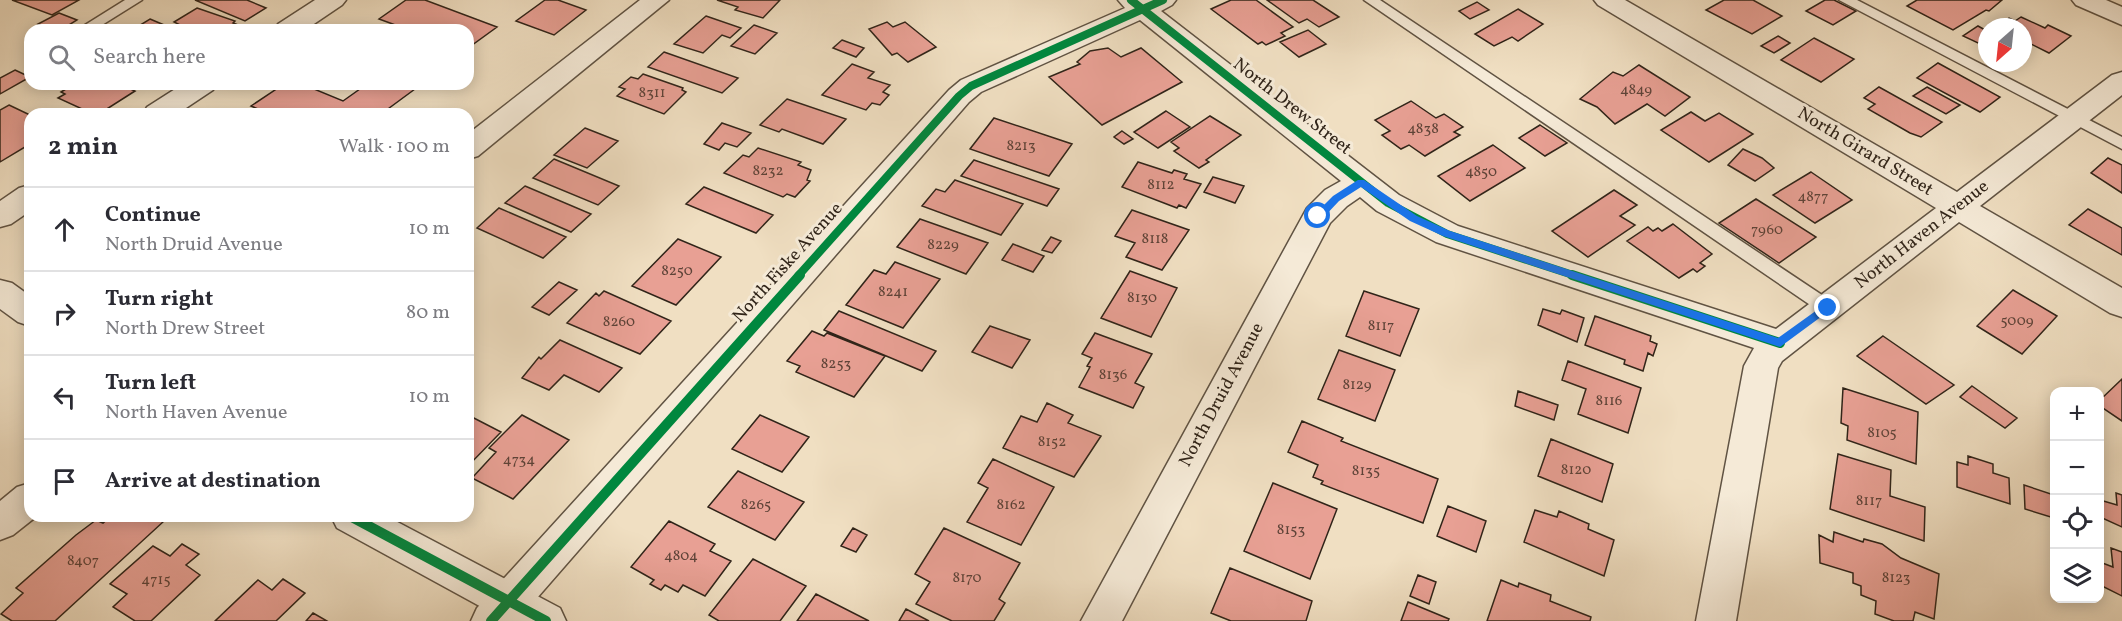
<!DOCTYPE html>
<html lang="en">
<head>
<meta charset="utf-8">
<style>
  :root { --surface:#fff; --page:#f7f7f7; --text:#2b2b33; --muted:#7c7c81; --line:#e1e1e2 }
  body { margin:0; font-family:Vollkorn,serif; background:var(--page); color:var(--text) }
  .controls { position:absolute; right:18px; bottom:18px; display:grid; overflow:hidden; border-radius:12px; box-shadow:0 3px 15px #0003 }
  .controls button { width:54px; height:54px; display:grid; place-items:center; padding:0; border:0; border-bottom:2px solid var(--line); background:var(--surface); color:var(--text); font:30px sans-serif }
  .compass { position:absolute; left:1978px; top:18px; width:54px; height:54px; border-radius:50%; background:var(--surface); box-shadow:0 3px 15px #0003; rotate:207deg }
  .stop { position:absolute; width:18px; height:18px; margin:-14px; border:4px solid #1a73e8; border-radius:50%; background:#fff }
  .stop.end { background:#1a73e8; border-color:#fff; box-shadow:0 2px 6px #0008 }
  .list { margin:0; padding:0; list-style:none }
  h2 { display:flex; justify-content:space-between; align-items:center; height:78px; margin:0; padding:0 24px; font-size:26px }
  h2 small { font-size:20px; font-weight:400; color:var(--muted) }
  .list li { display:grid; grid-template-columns:39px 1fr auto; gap:18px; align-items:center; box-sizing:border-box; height:84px; padding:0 24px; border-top:2px solid var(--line) }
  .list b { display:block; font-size:22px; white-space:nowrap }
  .list p { margin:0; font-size:20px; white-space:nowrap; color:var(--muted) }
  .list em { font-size:20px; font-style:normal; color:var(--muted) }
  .icon { flex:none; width:33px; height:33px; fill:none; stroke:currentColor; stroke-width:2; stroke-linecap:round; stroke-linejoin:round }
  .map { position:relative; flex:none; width:2122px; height:621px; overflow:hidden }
  .search { position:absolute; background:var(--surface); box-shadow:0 3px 15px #0003; left:24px; top:24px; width:450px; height:66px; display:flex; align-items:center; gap:15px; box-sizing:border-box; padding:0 21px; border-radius:18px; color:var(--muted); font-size:22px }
  .panel { position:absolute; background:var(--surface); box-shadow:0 3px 15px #0003; left:24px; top:108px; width:450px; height:414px; border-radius:18px }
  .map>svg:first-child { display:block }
  .building { fill:#e8a094; stroke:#302419; stroke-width:1.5 }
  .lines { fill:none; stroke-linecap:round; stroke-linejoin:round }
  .service-casing { stroke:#605343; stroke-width:3 }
  .minor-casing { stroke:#605343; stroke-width:3 }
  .tertiary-casing { stroke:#605343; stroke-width:3 }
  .service { fill:#f5ead7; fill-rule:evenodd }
  .minor { fill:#f5ead7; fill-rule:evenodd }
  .tertiary { fill:#f5ead7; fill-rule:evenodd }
  .cycleway-far1-casing { stroke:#f5ead7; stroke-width:10 }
  .cycleway-casing { stroke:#f5ead7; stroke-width:14 }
  .cycleway-far1 { stroke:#00873e; stroke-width:8 }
  .cycleway { stroke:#00873e; stroke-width:10 }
  .route { fill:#1a73e8 }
  .labels { text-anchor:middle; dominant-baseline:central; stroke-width:6; stroke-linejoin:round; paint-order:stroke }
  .number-label { font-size:15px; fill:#5e4338 }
  .street-label { font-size:18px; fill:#302419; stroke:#f5ead7 }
</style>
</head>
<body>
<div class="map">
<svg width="2122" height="621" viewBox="0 0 2122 621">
  <rect width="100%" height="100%" fill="#f0dfc2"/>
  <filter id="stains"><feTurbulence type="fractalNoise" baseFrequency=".00333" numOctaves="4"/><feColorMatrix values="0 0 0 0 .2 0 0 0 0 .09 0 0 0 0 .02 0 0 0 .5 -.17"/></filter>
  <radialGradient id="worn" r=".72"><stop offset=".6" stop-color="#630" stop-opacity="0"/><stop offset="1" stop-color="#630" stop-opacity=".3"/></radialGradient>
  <!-- building -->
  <path class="building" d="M12,0H79L52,15Z
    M195,0H247L266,8L245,21Z
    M406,0H425L497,27L468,48V30H409L379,19Z
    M545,0H558L586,10L554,35L516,21Z
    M717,0H780L763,18L735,10L738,7Z
    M1231,0H1256L1293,27L1281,33L1285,36L1266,45L1262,42L1258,44L1211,9Z
    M1267,0H1313L1339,17L1319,27L1307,19L1299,23Z
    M1724,0H1753L1782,16L1752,34L1706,10Z
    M1825,0H1834L1856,11L1833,25L1806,11Z
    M1917,0H2002L1989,11L1986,10L1953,30L1907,6Z
    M1477,2L1489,10L1470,19L1459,11Z
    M197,8L235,21L233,23L238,25L230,30H190L174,22Z
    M1518,9L1543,24L1518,41L1512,37L1494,46L1475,34Z
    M59,13L77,20L61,30H50L38,24Z
    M706,16L741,28L730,38L722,35L703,53L674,44Z
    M2021,17L2045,28L2048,25L2071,36L2049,53L2023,40V27H2007L2010,25L2003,22L2009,18L2015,21Z
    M150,19L176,30H132Z
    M887,22L893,27L905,22L936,47L908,62L897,53L892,55L869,29Z
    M754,25L777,33L755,54L731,46Z
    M1978,26L1987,31V37L1978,43L1963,36Z
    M1308,30L1326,44L1299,57L1280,42Z
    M1778,36L1790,43L1774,53L1761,46Z
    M1814,38L1854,59L1821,82L1781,60Z
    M842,40L864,48L856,57L833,48Z
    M1108,48L1121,57L1141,48L1182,82L1102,125L1049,77L1080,64L1077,62L1090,51Z
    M664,52L738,78L722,93L648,67Z
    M1938,63L2000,97L1980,112L1917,78Z
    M852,64L874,72L868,78L890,85L883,92L889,95L880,105L872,103L866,110L822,95Z
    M1639,65L1690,97L1665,116L1647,104L1615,124L1597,107L1580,99L1613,72L1623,76Z
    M15,70L30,77L0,94V78Z
    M643,74L683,88L682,90L686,92L664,114L617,96L625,89L619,87L631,77L638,79Z
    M74,84H119L135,91L99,114H93L58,98L65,94L61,92Z
    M284,84H302L343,101L367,84H404L415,89L381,114H270L251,106Z
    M1879,87L1942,122L1921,137L1910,133L1868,109L1875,104L1864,98Z
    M1927,87L1960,105L1946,114L1913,96Z
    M787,99L846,119L823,144L782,129L779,132L760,125Z
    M1411,101L1436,118L1444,114L1463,127L1454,132L1460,135L1425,156L1409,145L1401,149L1382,135L1390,131L1375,120Z
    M9,105L30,115V144L0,162V110Z
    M1166,111L1190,127L1158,148L1134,132Z
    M1691,112L1705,121L1719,113L1753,134L1709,162L1661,130Z
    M1210,116L1241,135L1206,160L1209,162L1199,168L1174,151L1179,148L1171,142Z
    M994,118L1072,144L1049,176L970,149Z
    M722,123L751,133L737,147L725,143L719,150L704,144Z
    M1540,125L1567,143L1545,156L1519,138Z
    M585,128L618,141L587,168L554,155Z
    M1122,131L1133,139L1124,144L1114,137Z
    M1493,145L1525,168L1470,201L1438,176Z
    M758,148L801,162L798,165L811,170L807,180L810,181L795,197L787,194L783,197L724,173L743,155L749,157Z
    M1743,149L1762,158L1774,168L1755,181L1728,165Z
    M2108,158L2122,165V193L2091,173Z
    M554,159L619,186L598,205L533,178Z
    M974,160L1059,189L1047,206L961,176Z
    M1138,162L1172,173L1174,170L1187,174L1184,179L1201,184L1186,208L1179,205L1177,208L1122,187Z
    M1811,172L1852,200L1815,223L1773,195Z
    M1213,177L1244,186L1235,203L1204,192Z
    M955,180L1023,204L1001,235L922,206L936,189L945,192Z
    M525,186L591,214L571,232L505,203Z
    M704,187L773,215L756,233L686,204Z
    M1614,190L1637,205L1620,216L1635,225L1588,257L1552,231Z
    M1756,199L1816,237L1779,263L1719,223Z
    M499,208L566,237L543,258L477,228Z
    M2088,209L2122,228V255L2069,225Z
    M1132,210L1189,230L1162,270L1126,257L1135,243L1115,236Z
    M920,219L988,243L966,274L897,247Z
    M1673,224L1712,254L1700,263L1705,266L1697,272L1693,269L1679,278L1627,241L1648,227L1653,231L1658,228L1662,231Z
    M1051,237L1061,241L1052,253L1042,250Z
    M678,239L721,257L676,305L632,286Z
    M1013,244L1044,256L1033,272L1002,260Z
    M895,262L940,279L903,328L846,305L874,270L886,274Z
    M1130,271L1177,288L1151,337L1101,318Z
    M559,282L577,290L549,315L532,307Z
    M2013,290L2057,316L2022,354L1977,326Z
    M604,291L671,321L640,354L567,323L596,293L599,296Z
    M1364,291L1419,309L1400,356L1346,336Z
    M1543,309L1560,314L1562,310L1584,318L1577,342L1538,325Z
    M839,311L936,351L922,371L824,330Z
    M1595,316L1651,336L1650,341L1657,344L1653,356L1648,353L1643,371L1624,364L1625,360L1585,345Z
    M990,326L1030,340L1012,368L972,352Z
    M812,331L824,336L827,333L885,356L854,397L796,372L800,366L787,361Z
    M1095,333L1152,354L1135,383L1144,387L1133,408L1079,387L1090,367L1087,366L1092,358L1082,354Z
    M1883,336L1954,385L1926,404L1857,356Z
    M560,340L622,368L599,392L564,375L549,390L522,378L539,357L541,359Z
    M1339,350L1395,370L1375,421L1318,399Z
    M1568,361L1641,388L1628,433L1578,414L1586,389L1562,380Z
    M2122,379V421L2100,406V400Z
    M1972,386L2017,418L2005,428L1960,397Z
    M1843,388L1918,412L1916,464L1847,440L1848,426L1841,423Z
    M1518,391L1558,405L1554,420L1515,406Z
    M1047,403L1073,415L1068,423L1101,436L1074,477L1003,448L1021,416L1037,422Z
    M468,415L501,432L468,466Z
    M522,415L569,440L513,499L472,478L496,452L489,448Z
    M760,415L809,437L782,472L732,449Z
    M1302,421L1343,438L1341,441L1438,479L1423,523L1321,484L1323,481L1313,477L1318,465L1288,452Z
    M1551,439L1613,464L1602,502L1538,476Z
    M1838,454L1891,470L1890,496L1925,507L1924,541L1830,509Z
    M1968,456L1993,464V473L2009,478L2010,504L1957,487V462L1968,465Z
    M993,459L1054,487L1021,545L967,522L988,488L978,483Z
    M738,471L804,502L775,540L708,507Z
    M1273,483L1337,509L1310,579L1244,551Z
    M2024,485L2054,495V518L2025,509Z
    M2116,493L2122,495V527L2100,517V500L2117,505Z
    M1448,506L1486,521L1476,552L1437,536Z
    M1535,510L1557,517L1559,511L1589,524L1588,529L1614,540L1604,576L1524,542Z
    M111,516H153L163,522L55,621H12L1,614L23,593L16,588L76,535L96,520L103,523Z
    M669,521L715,544L710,551L731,561L705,596L683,585L678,592L665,585L661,590L650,584L654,580L631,567Z
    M853,528L867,535L856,552L841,546Z
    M944,528L1020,563L999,599L1005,603L994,621H952L916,604L930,582L915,574Z
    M1834,532L1863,542L1864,539L1882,544L1901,558L1939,574L1934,619L1915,612L1913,621H1894L1875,614L1876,601L1861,595V586L1853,583V573L1820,563L1819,535L1833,542Z
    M182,544L199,554L186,565L200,575L151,621H135L113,607L127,594L110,584L153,546L170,556Z
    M2111,548L2122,552V596L2100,585V562L2113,567Z
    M753,559L806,586L780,621H719L709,615Z
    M1230,568L1312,601L1306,621H1231L1211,613Z
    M1418,575L1436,582L1429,604L1410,596Z
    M283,579L305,593L276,621H215L258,580L272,590Z
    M1501,580L1518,587L1519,583L1551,595L1550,601L1591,617L1590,621H1487Z
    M816,594L869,621H797Z
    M1408,602L1449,619L1448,621H1401Z
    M906,609L929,621H899Z
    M313,613L327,621H306Z"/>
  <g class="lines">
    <!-- service casing -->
    <g class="service-casing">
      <path id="service" d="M125,0H142L94,30H77Z
        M1364,0H1380L1834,303L1837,308L1834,313H1822Z
        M1839,0H1857L2122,137V149Z"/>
    </g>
    <!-- minor casing -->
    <g class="minor-casing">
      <path id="minor" d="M315,0H346L342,5L305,30H274L278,24Z
        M640,0H669L478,156L468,159V134Z
        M1118,0H1176L1172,5L1161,11L1399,195L1458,226L1776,329L1936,208L1598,5L1594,0H1625L1957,192L2112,75L2122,72V95L1980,206L2122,288V317L2110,313L1959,222L1782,361L1778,368L1736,621H1696L1744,366L1754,348L1436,242L1377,211L1360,197L1347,206L1330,223L1122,621H1081L1307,208L1325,190L1341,181L1140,20L981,92L969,102L517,621H471L477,608L949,90L961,80L1125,8Z
        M2072,0H2106L2122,7V25L2076,5Z
        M183,84H217L213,90L177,114H143L147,107Z
        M30,185V211L11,224L0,227V201L19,188Z
        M30,483V516H37L13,535L0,540V501L17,487Z"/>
    </g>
    <!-- tertiary casing -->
    <g class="tertiary-casing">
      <path id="tertiary" d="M0,280L12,283L30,296V326L18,322L0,309Z
        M331,516H386L560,608L566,621H507L337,528Z"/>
    </g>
    <!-- service -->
    <use href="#service" class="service"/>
    <!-- minor -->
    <use href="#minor" class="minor"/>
    <!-- tertiary -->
    <use href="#tertiary" class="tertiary"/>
    <!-- cycleway-far1 casing -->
    <g class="cycleway-far1-casing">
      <path id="cycleway-far1" d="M1131,0L1388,203L1447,234L1576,276
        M798,276L959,96L971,86L1163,0"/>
    </g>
    <!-- cycleway casing -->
    <g class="cycleway-casing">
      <path id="cycleway" d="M1572,275L1780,343
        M350,516L546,621
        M491,621L800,275"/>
    </g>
    <!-- cycleway-far1 -->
    <use href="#cycleway-far1" class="cycleway-far1"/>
    <!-- cycleway -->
    <use href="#cycleway" class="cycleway"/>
  </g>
  <!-- route -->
  <path class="route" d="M1358,180H1364L1417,216L1450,231L1778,338L1824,305L1833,308L1780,347L1443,236L1410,221L1361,187L1339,201L1322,219H1315V214L1333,196Z"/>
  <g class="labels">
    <!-- number labels -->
    <g class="number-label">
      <text x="1636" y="90">4849</text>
      <text x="652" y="93">8311</text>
      <text x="1423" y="129">4838</text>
      <text x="1021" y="146">8213</text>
      <text x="768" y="171">8232</text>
      <text x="1481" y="172">4850</text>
      <text x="1161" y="185">8112</text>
      <text x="1813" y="197">4877</text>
      <text x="1767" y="230">7960</text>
      <text x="1155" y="239">8118</text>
      <text x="943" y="245">8229</text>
      <text x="677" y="271">8250</text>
      <text x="893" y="292">8241</text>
      <text x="1142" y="298">8130</text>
      <text x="2017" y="321">5009</text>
      <text x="619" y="322">8260</text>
      <text x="1381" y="326">8117</text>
      <text x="836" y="364">8253</text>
      <text x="1113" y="375">8136</text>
      <text x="1357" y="385">8129</text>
      <text x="1609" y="401">8116</text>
      <text x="1882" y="433">8105</text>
      <text x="1052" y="442">8152</text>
      <text x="519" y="460">4734</text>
      <text x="1576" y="470">8120</text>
      <text x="1366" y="471">8135</text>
      <text x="1869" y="501">8117</text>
      <text x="756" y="505">8265</text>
      <text x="1011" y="505">8162</text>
      <text x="1291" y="530">8153</text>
      <text x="681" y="556">4804</text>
      <text x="83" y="561">8407</text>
      <text x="967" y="578">8170</text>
      <text x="1896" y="578">8123</text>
      <text x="156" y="580">4715</text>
    </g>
    <!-- street labels -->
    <g class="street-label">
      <text transform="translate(1292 107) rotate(38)">North Drew Street</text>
      <text transform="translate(1865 152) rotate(31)">North Girard Street</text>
      <text transform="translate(1922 235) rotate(-38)">North Haven Avenue</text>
      <text transform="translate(788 263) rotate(-48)">North Fiske Avenue</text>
      <text transform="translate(1222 395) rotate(-62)">North Druid Avenue</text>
    </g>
  </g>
  <rect width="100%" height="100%" filter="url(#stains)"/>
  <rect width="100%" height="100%" fill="url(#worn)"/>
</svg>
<div class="controls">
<button>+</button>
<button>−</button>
<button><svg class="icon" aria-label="locate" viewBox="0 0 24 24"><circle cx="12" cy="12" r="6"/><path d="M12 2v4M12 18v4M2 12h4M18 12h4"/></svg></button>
<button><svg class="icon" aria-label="layers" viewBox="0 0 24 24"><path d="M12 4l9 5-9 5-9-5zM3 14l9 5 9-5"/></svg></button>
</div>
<svg class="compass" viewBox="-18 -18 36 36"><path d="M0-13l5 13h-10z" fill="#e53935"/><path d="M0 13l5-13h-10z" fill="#7c7c81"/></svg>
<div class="stop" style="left:1318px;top:216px"></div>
<div class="stop end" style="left:1828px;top:308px"></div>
<div class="search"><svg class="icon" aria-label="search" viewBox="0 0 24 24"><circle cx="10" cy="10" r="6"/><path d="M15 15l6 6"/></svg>Search here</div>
<section class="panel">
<h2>2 min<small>Walk · 100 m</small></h2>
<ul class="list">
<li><svg class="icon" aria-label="ahead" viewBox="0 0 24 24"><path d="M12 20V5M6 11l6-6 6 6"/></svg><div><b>Continue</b><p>North Druid Avenue</p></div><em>10 m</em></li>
<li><svg class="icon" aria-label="right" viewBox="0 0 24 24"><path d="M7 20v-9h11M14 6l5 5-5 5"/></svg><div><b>Turn right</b><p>North Drew Street</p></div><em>80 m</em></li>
<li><svg class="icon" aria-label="left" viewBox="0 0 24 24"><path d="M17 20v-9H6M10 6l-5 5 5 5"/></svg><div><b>Turn left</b><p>North Haven Avenue</p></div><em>10 m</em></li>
<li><svg class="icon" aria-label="arrive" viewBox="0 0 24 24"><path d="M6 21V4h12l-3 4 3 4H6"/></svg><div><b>Arrive at destination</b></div></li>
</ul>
</section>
</div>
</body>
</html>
